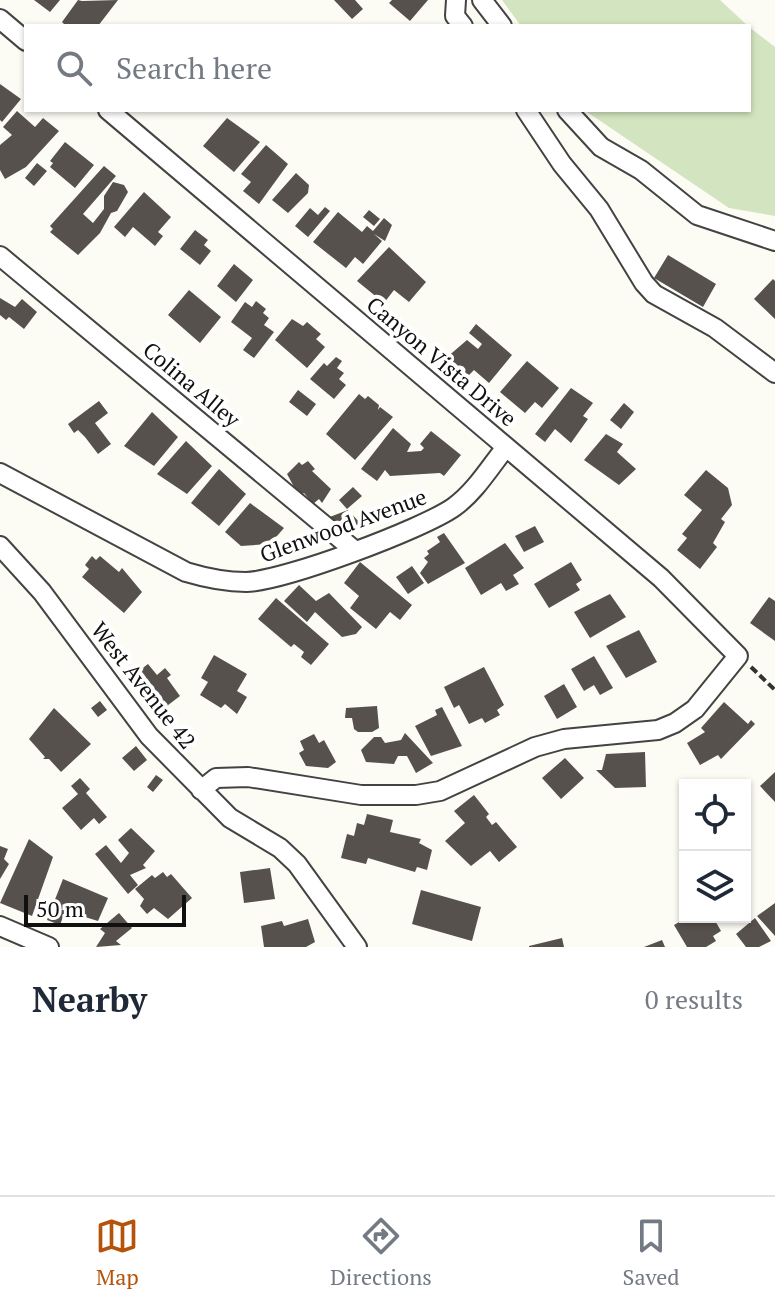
<!DOCTYPE html>
<html lang="en">
<head>
<meta charset="utf-8">
<style>
  :root { --surface:#fff; --page:#f2f2f3; --text:#1f2937; --muted:#747a83; --line:#e0e1e3; --accent:#b45309 }
  body { margin:0; font-family:"PT Serif",serif; background:var(--page); color:var(--text) }
  .controls { position:absolute; right:24px; bottom:24px; display:grid; overflow:hidden; border-radius:0px; box-shadow:0 2px 6px #0004 }
  .controls button { width:72px; height:72px; display:grid; place-items:center; padding:0; border:0; border-bottom:2px solid var(--line); background:var(--surface); color:var(--text); font:40px sans-serif }
  .scale { position:absolute; left:24px; bottom:20px; width:162px; box-sizing:border-box; padding-left:8px; border:4px solid #101010; border-top:0; font-size:22px; line-height:28px; white-space:nowrap; color:#101010; -webkit-text-stroke:6px #fff; paint-order:stroke }
  .list { margin:0; padding:0; list-style:none }
  h2 { display:flex; justify-content:space-between; align-items:center; height:104px; margin:0; padding:0 32px; font-size:34px }
  h2 small { font-size:26px; font-weight:400; color:var(--muted) }
  .icon { flex:none; width:44px; height:44px; fill:none; stroke:currentColor; stroke-width:2; stroke-linecap:round; stroke-linejoin:round }
  .map { position:relative; flex:none; width:775px; height:947px; overflow:hidden }
  .search { position:absolute; background:var(--surface); box-shadow:0 2px 6px #0004; left:24px; right:24px; top:24px; height:88px; display:flex; align-items:center; gap:20px; box-sizing:border-box; padding:0 28px; border-radius:0px; color:var(--muted); font-size:30px }
  .sheet { height:248px; background:var(--surface) }
  nav { display:flex; justify-content:space-around; align-items:center; box-sizing:border-box; height:112px; border-top:2px solid var(--line); background:var(--surface); font-size:22px; color:var(--muted) }
  nav a { display:grid; justify-items:center; gap:4px }
  nav .on { color:var(--accent) }
  .map>svg:first-child { display:block }
  .green { fill:#d3e5c0 }
  .building { fill:#57514d }
  .lines { fill:none; stroke-linecap:round; stroke-linejoin:round }
  .street-casing { stroke:#434343; stroke-width:22 }
  .path { stroke:#323232; stroke-width:4; stroke-dasharray:8 4; stroke-linecap:butt }
  .street { stroke:#fff; stroke-width:18 }
  .labels { text-anchor:middle; dominant-baseline:central; stroke-width:8; stroke-linejoin:round; paint-order:stroke }
  .street-label { font-size:22px; fill:#101010; stroke:#fff }
</style>
</head>
<body>
<div class="map">
<svg width="775" height="947" viewBox="0 0 775 947">
  <rect width="100%" height="100%" fill="#fdfcf4"/>
  <!-- green -->
  <path class="green" d="M502,0H720L748,26H521Z
    M749,27L775,47V216L729,208L584,110H749Z"/>
  <!-- building -->
  <path class="building" d="M34,0H60L50,12Z
    M78,0L82,1L118,0L98,26H66L62,22Z
    M334,0H355L363,9L352,19Z
    M392,0H428L410,21L389,3Z
    M0,84L21,99L2,122L0,120Z
    M17,111L35,127L43,118L59,131L26,167L5,179L0,170V145L12,135L3,127Z
    M227,118L260,142L234,172L203,146Z
    M65,142L94,165L75,188L50,167L53,163L50,161Z
    M266,145L288,164L259,204L243,191L251,182L241,174Z
    M37,163L47,171L34,186L25,178Z
    M104,166L116,176L83,214L93,223L104,209V196L113,182L124,185L128,192L117,211L111,213L100,233L78,255L50,232L53,229L50,226Z
    M296,173L309,185L308,193L288,213L272,200Z
    M144,192L171,217L158,232L163,236L155,246L133,227L125,237L114,227Z
    M325,207L330,211L308,237L295,226L310,208L318,215Z
    M369,210L380,219L374,226L363,217Z
    M338,212L362,232L367,226L373,231L384,218L392,225L385,241L374,234L382,241L363,264L355,257L346,268L313,242Z
    M195,230L208,240L204,245L211,251L200,265L180,249Z
    M389,247L426,282L409,302L394,290L384,303L357,281Z
    M668,255L716,284L703,307L654,278Z
    M234,264L253,280L236,302L217,286Z
    M773,279L775,281V319L754,299Z
    M189,290L221,317L200,343L168,315Z
    M0,298L15,307L22,299L37,312L24,329L9,317L6,320L0,315Z
    M256,301L266,309L263,313L269,318L264,325L274,332L254,358L243,350L252,338L231,322L245,302L252,307Z
    M292,319L303,326L307,322L321,334L316,339L325,347L307,368L275,340Z
    M476,324L512,355L489,383L474,370L469,375L463,372L446,358L467,340L478,349L482,344L469,333Z
    M336,357L342,361L337,368L344,373L339,379L346,385L334,399L310,379L324,363L327,366Z
    M527,361L559,388L542,408L535,402L525,413L500,392Z
    M571,388L593,403L583,416L588,419L571,443L555,429L545,442L535,434Z
    M298,390L316,404L307,416L289,402Z
    M359,394L365,399L368,396L379,405L378,410L380,407L393,417L355,460L326,434Z
    M99,401L108,413L95,423L111,444L98,454L85,437L78,430L74,433L68,424Z
    M624,403L634,412L621,429L610,420Z
    M152,412L178,437L154,466L124,446Z
    M393,428L411,444L407,452L421,451L424,448L420,444L431,431L461,455L444,476L440,473L390,476L385,470L377,481L361,469Z
    M606,434L623,444L617,452L636,469L619,485L584,460Z
    M186,441L212,466L187,494L157,474Z
    M308,461L315,469L312,471L331,489L322,503L319,499L313,504L304,493L299,496L287,474L299,462L302,465Z
    M219,469L246,494L219,526L191,503Z
    M706,470L728,488L732,505L721,519L725,522L713,543L717,547L700,569L677,550L687,538L682,534L702,510L684,495Z
    M353,487L362,496L347,509L339,500Z
    M250,503L284,528L270,544L241,546L225,532Z
    M348,510L362,525L345,532L327,518Z
    M535,526L544,542L524,552L515,536Z
    M444,533L465,563L428,584L420,573L428,562L424,558L429,554L427,551L440,542L437,537Z
    M505,543L524,568L513,575L519,584L506,591L501,583L481,595L465,568Z
    M92,556L96,560L100,556L119,572L122,568L142,592L124,613L82,577L89,569L85,565Z
    M360,562L412,605L400,620L390,612L376,629L350,608L359,596L344,583Z
    M571,562L582,580L576,584L580,590L549,608L534,584Z
    M412,566L424,583L408,594L396,577Z
    M299,585L316,601L329,593L362,627L356,634L342,637L315,612L307,622L284,601Z
    M610,594L626,617L590,638L574,612Z
    M769,597L775,601V641L750,623Z
    M276,598L329,644L311,665L301,657L304,652L294,644L291,647L258,619Z
    M639,630L657,662L626,678L606,646Z
    M214,655L247,674L237,691L247,697L237,714L225,704L221,708L200,695L208,682L201,678Z
    M594,656L613,688L600,695L594,685L584,691L571,669Z
    M148,664L157,675L165,668L171,675L167,678L180,696L159,712L132,676Z
    M484,667L504,705L497,710L500,715L485,723L482,718L469,724L459,705L454,708L444,687Z
    M564,684L577,707L557,719L544,696Z
    M100,701L107,710L98,717L91,708Z
    M724,702L748,724L751,720L755,724L721,759L718,755L700,765L687,743L705,732L701,728Z
    M377,706L379,728L372,732H358L354,729L352,718H345L346,708Z
    M442,707L462,746L431,756L415,726L437,715L435,710Z
    M54,708L91,744L61,772L49,759H43L45,757L29,739Z
    M405,733L433,763L416,773L407,756H398L394,764L366,762L361,750L374,737H381L385,743L401,740Z
    M314,734L319,743L324,740L336,762L328,768L306,766L299,753L304,750L300,741Z
    M136,746L147,760L134,771L122,758Z
    M645,752L646,787L615,788L596,770H602L606,754Z
    M565,758L584,778L561,799L542,778Z
    M775,772V802L760,786Z
    M156,775L163,780L153,792L147,787Z
    M80,778L90,789L86,793L107,817L99,824L94,818L81,830L62,808L78,794L71,786Z
    M474,795L489,814L486,817L492,825L496,822L517,847L499,862L490,851L471,866L445,841L465,823L454,811Z
    M367,814L393,820L390,832L421,839L419,843L432,850L427,870L417,867L415,872L368,858L366,864L341,858L347,834L354,836L357,823L364,825Z
    M131,828L155,851L143,865L146,868L130,875L138,885L128,894L95,854L106,845L121,863L129,853L118,840Z
    M29,839L53,857L32,916L0,903Z
    M0,846L8,849L4,859L9,864L0,879Z
    M270,868L275,899L244,903L240,872Z
    M163,872L167,877L171,874L192,898L168,919L154,908L147,914L140,906L144,899L135,889L152,875L155,878Z
    M63,879L108,898L98,921L72,913L69,920L63,917L60,925L47,920Z
    M421,890L481,907L472,941L412,924Z
    M775,903V936L757,916Z
    M119,913L132,928L116,941L121,945L96,947L105,933L100,929Z
    M688,917H713L721,931L713,936L716,941L706,947H687L674,925Z
    M755,918L771,941L759,947H746L736,934Z
    M308,919L315,942L306,947H264L261,926L282,921L284,926Z
    M562,938L564,947H529V946Z
    M662,940L665,947H644Z"/>
  <g class="lines">
    <!-- street casing -->
    <g class="street-casing">
      <path id="street" d="M456,0L455,16L463,26
        M482,0L502,26
        M0,19L26,41
        M108,110L661,578L738,656L695,709L675,723L658,730L564,739L535,747L440,791L416,795H361L248,777L216,778L201,790
        M526,110L562,164L599,209L644,283L654,294L715,328L775,373
        M567,110L601,147L641,170L697,215L775,241
        M0,256L354,550
        M0,473L186,572C206,578 225,582 246,582C284,581 423,529 454,507C475,492 490,467 506,447
        M0,546L42,592L149,736L230,818L280,848L297,864L357,947
        M0,926L49,947"/>
    </g>
    <!-- path -->
    <path class="path" d="M751,667L775,690"/>
    <!-- street -->
    <use href="#street" class="street"/>
  </g>
  <g class="labels">
    <!-- street labels -->
    <g class="street-label">
      <text transform="translate(442 361) rotate(40)">Canyon Vista Drive</text>
      <text transform="translate(192 384) rotate(40)">Colina Alley</text>
      <text transform="translate(343 525) rotate(-20)">Glenwood Avenue</text>
      <text transform="translate(144 685) rotate(52)">West Avenue 42</text>
    </g>
  </g>
</svg>
<div class="controls">
<button><svg class="icon" aria-label="locate" viewBox="0 0 24 24"><circle cx="12" cy="12" r="6"/><path d="M12 2v4M12 18v4M2 12h4M18 12h4"/></svg></button>
<button><svg class="icon" aria-label="layers" viewBox="0 0 24 24"><path d="M12 4l9 5-9 5-9-5zM3 14l9 5 9-5"/></svg></button>
</div>
<div class="scale">50 m</div>
<div class="search"><svg class="icon" aria-label="search" viewBox="0 0 24 24"><circle cx="10" cy="10" r="6"/><path d="M15 15l6 6"/></svg>Search here</div>
</div>
<section class="sheet">
<h2>Nearby<small>0 results</small></h2>
<ul class="list">
</ul>
</section>
<nav>
<a class="on"><svg class="icon" aria-label="map" viewBox="0 0 24 24"><path d="M3 6l6-2 6 2 6-2v14l-6 2-6-2-6 2zM9 4v14M15 6v14"/></svg>Map</a>
<a><svg class="icon" aria-label="directions" viewBox="0 0 24 24"><path d="M12 3l9 9-9 9-9-9zM9 14v-3h6M13 9l2 2-2 2"/></svg>Directions</a>
<a><svg class="icon" aria-label="saved" viewBox="0 0 24 24"><path d="M7 4h10v16l-5-4-5 4z"/></svg>Saved</a>
</nav>
</body>
</html>
